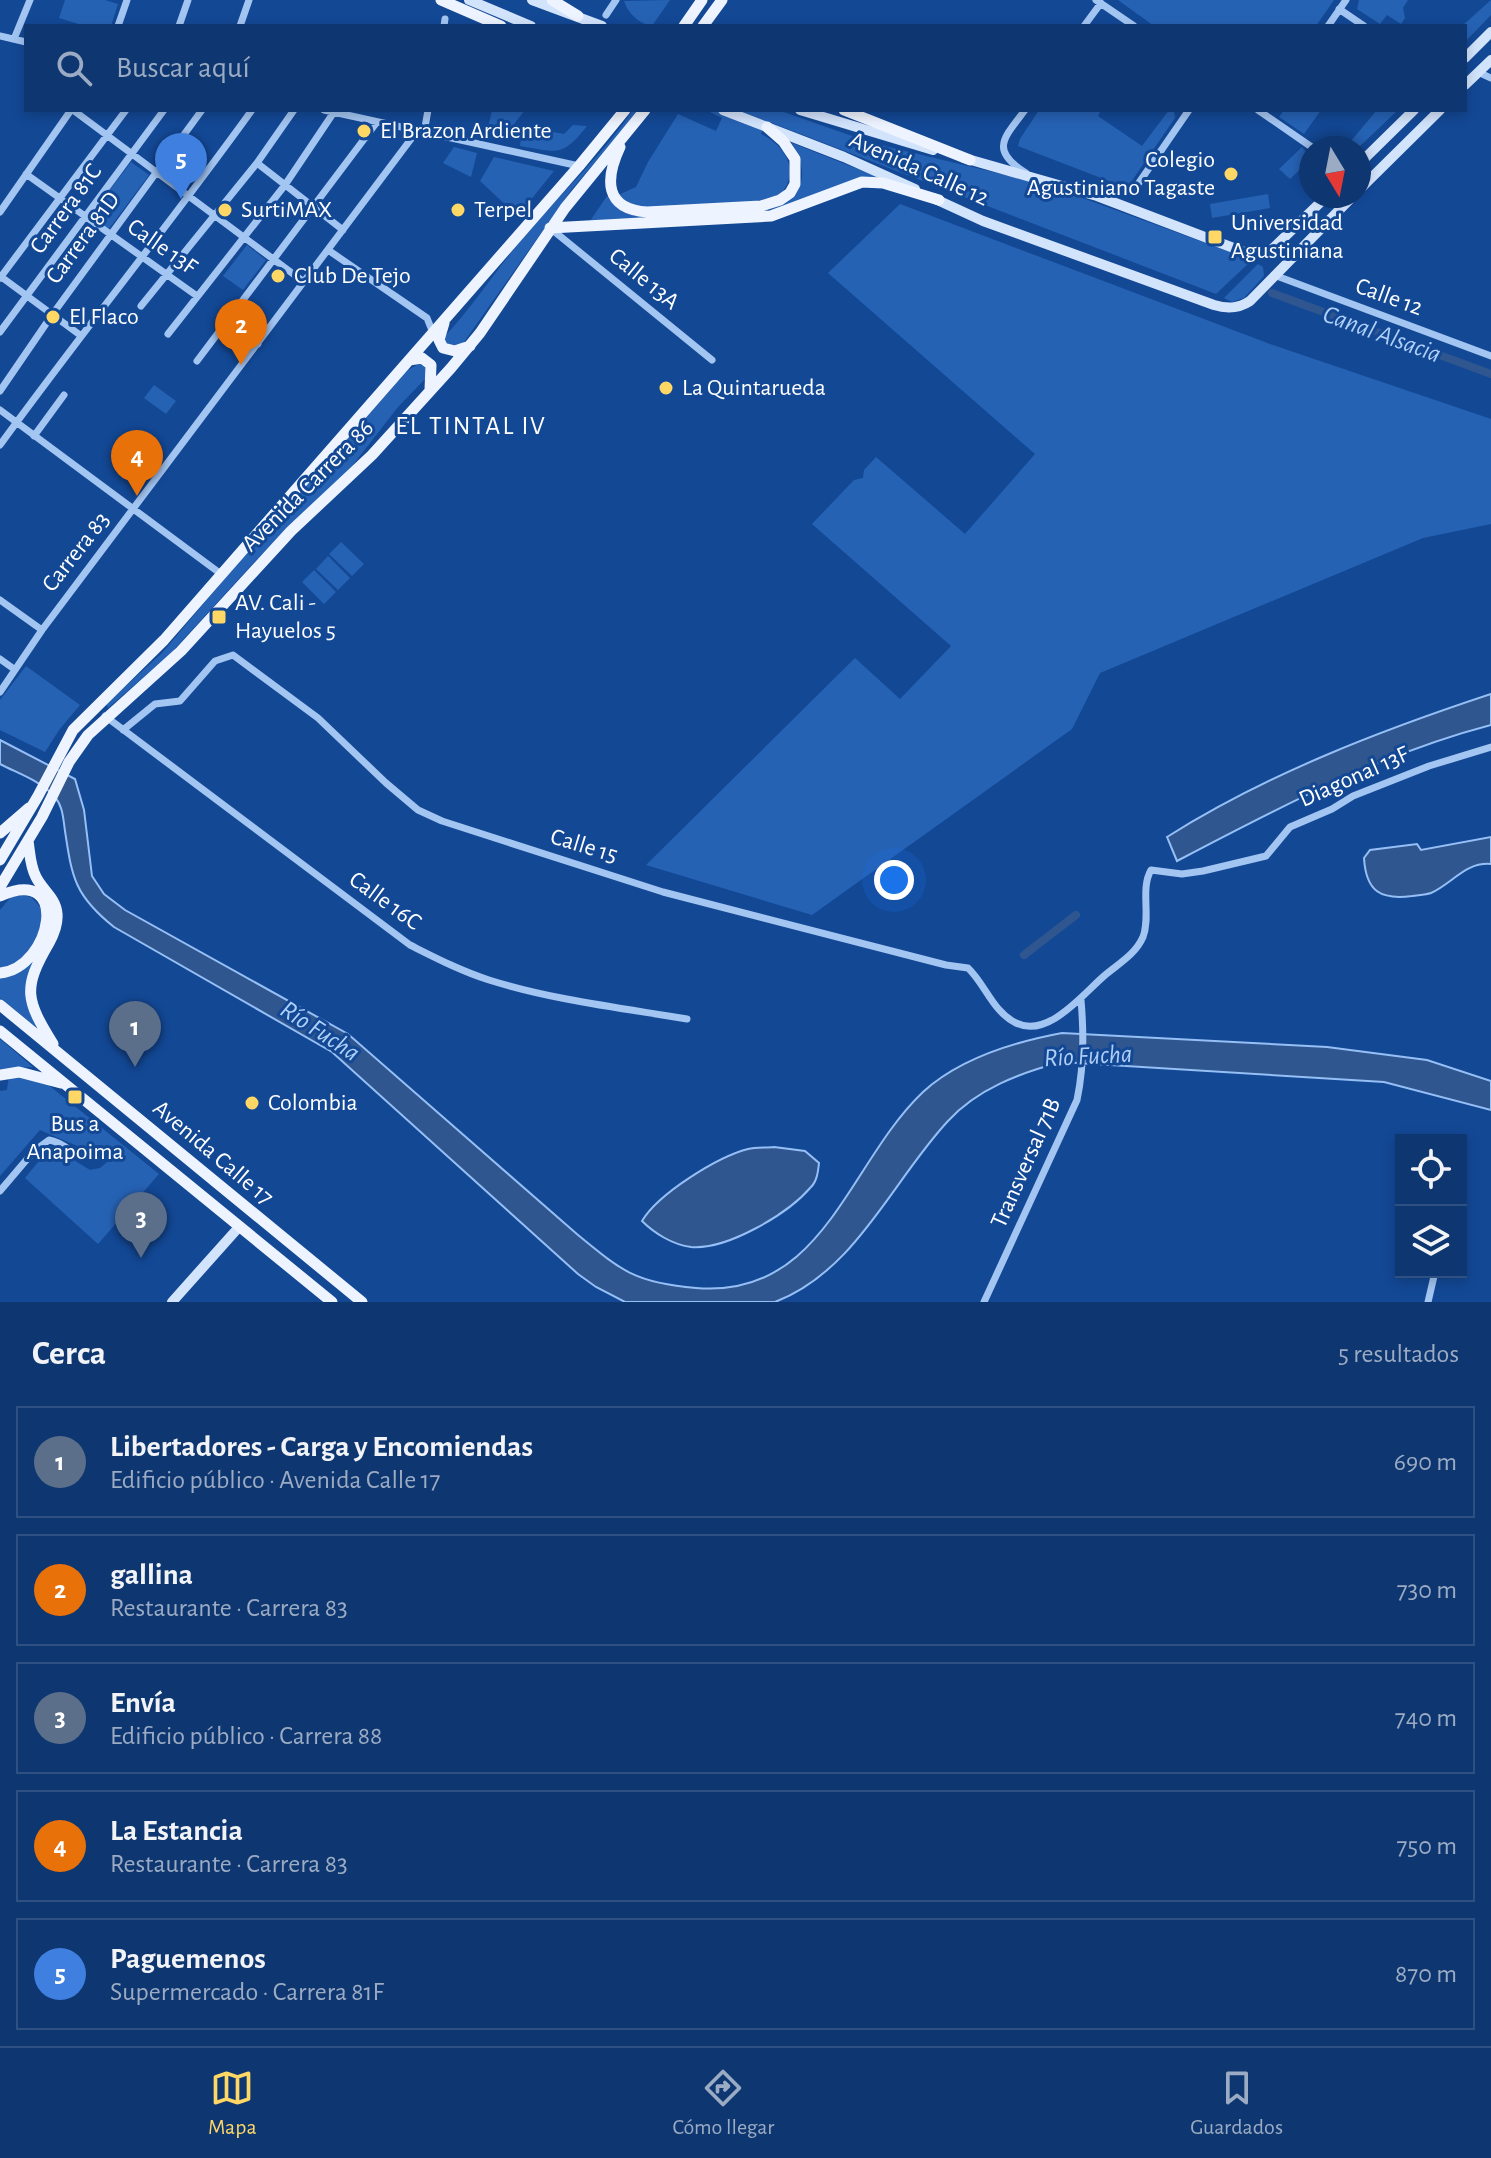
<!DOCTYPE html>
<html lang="es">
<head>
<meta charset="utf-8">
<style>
  :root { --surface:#0e3670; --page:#1c4178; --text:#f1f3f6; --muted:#9babc3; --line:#2e5083; --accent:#ffd764 }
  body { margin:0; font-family:"Alegreya Sans",sans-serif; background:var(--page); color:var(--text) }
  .controls { position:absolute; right:24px; bottom:24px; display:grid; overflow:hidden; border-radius:0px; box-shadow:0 4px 12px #0003 }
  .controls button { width:72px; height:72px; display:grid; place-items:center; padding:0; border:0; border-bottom:2px solid var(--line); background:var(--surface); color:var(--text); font:40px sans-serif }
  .compass { position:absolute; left:1299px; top:136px; width:72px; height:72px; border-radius:50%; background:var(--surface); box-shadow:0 4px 12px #0003; rotate:170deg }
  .you { position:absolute; left:894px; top:880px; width:28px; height:28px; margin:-20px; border:6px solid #fff; border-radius:50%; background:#1a73e8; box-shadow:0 0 0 12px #1a73e833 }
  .badge { display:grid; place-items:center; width:52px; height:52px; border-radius:50%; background:var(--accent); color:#fff; font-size:26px; font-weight:700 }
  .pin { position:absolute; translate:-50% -66px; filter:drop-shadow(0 2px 4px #0008) }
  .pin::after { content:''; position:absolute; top:42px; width:28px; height:24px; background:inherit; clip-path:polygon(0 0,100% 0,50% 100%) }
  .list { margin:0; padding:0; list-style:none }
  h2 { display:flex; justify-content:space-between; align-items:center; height:104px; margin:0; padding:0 32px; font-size:34px }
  h2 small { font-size:26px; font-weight:400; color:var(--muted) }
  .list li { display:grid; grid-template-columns:52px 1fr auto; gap:24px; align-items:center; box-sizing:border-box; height:112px; margin:0 16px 16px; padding:0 16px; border:2px solid var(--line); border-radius:0px }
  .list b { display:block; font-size:30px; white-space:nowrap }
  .list p { margin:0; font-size:26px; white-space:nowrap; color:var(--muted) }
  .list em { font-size:26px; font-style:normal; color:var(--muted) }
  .icon { flex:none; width:44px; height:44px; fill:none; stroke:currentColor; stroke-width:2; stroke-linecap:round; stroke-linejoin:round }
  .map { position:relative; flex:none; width:1491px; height:1302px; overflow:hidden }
  .search { position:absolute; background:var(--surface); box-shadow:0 4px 12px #0003; left:24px; right:24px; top:24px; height:88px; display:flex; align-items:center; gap:20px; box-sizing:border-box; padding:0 28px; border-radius:0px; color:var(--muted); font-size:30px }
  .sheet { height:744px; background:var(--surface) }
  nav { display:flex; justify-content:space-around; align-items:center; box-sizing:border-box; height:112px; border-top:2px solid var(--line); background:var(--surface); font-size:22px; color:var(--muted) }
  nav a { display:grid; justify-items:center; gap:4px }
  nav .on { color:var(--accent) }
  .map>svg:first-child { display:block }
  .green { fill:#2662b4 }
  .water { fill:#305690; stroke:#95bff5; stroke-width:2 }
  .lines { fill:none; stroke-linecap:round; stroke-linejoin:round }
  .canal { stroke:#305690; stroke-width:8 }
  .street { stroke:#a3c5f2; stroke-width:7 }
  .secondary { stroke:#d2e3fc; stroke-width:10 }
  .primary { stroke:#eef4ff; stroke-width:11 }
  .poi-dot { fill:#ffd764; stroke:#134895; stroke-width:3 }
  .labels { text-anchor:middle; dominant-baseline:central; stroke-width:6; stroke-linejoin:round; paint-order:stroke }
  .poi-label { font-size:24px; fill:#fff; stroke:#134895; text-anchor:start }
  .street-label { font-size:24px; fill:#fff; stroke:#134895 }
  .water-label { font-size:26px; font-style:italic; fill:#afcff9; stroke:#134895 }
  .neighbourhood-label { font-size:26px; letter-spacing:2px; fill:#fff; stroke:#134895 }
</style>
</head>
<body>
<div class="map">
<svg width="1491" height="1302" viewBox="0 0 1491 1302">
  <rect width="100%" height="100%" fill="#134895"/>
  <!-- green -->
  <path class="green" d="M65,0H105L118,4L111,26H85L59,18Z
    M670,0L652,26C639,24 628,13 624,1Z
    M1118,0H1334L1316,26H1154Z
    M1359,0H1408L1403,8L1405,18L1401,24L1387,15L1380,24L1357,9Z
    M1491,0V15L1465,42V26H1462Z
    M492,110H525L501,141L486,137Z
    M633,110H640L572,189L464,342L456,347L445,343V336C476,303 499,265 529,231C564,190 603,154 633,110Z
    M706,110H778L872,143L1047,185L1252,260L1216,294L767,121L761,134C786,146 800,171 781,194L754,202L649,208L633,205L618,195L636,187L648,162L678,114L716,131L722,118Z
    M1039,110H1101L1098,116L1142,146L1169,110H1174L1175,118L1127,188L1018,146L1020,139Z
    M1284,110H1321L1304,134L1279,117Z
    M1377,110H1398L1358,148H1345Z
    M573,125L587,126C562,158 557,152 520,146L521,138L531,128L564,134Z
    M792,143L888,181L778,211L590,221L607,196C615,208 623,214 637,216L769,210C805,197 810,175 792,143Z
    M454,147L477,153L471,177L443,163Z
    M1302,147L1311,159L1290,179L1279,169Z
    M494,157L554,171L525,207L509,208L480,181Z
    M131,162L149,175L108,230L90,216Z
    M1268,194L1270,208L1212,218L1210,204Z
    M900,204L1270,344L1491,419V524L1423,538L1100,673L1072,729L812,915L646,865L855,658L900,699L951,646L812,524L854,480L863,478L864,470L876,457L965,534L1035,454L828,273Z
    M247,245L266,260L243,290L223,276Z
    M1258,264L1263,267L1264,276L1244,298L1232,302L1224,298Z
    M420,363L427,369L426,378L398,407L352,466L257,559L169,655L108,708L106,704L162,653L264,532L408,370Z
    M154,385L176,401L166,414L144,398Z
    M341,542L364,564L352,576L329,554Z
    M328,556L350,578L338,590L316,569Z
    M314,570L336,592L324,604L302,582Z
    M26,666L80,705L59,730L45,752L0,730V700Z
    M21,895L31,897L44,911C40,939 28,961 0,969V910L10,898Z
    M32,962L26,986L42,1032L0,998V977L20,972Z
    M0,1039L33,1067L0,1069Z
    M9,1075L46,1083L159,1174L98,1244L25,1178L51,1146L90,1170L100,1168L112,1158L101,1145L82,1148L40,1130L0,1176V1091L7,1090Z"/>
  <!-- water -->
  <path class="water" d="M1491,694V725C1380,754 1278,808 1177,861L1167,837C1267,774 1379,731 1491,694Z
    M0,740L75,779L84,810L92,876L104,894L125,910L348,1034L578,1235C623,1272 636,1283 696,1288C824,1299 848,1163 923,1092C960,1058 1014,1042 1062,1033L1327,1047L1427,1060L1491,1081V1110L1384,1082L1061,1062C1020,1073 977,1089 948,1121C892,1181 856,1271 775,1302H625L596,1287L578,1274L332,1052L114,927C75,896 72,878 65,831C63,817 63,806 54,796C41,781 17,773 0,764Z
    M1491,837V864C1465,862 1453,883 1431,893C1425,895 1418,895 1412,896C1381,900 1366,892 1364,858L1370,850L1417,844L1421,850Z
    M774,1147L805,1151L819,1163C818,1172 817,1181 811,1187C788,1214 727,1250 691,1247C673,1245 654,1233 642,1221C658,1194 717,1157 748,1149C756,1147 766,1148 774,1147Z"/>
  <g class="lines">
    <!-- canal -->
    <path class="canal" d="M1272,293L1491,374
      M1024,955L1076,915"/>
    <!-- street -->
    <path class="street" d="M1096,0L1134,26
      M1339,9L1364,26
      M606,15L616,0
      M118,26L127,0
      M179,26L188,0
      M240,26L249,0
      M444,26L445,19
      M1084,26L1101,3
      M1328,26L1346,0
      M0,36L26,42
      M14,39L30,0
      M1478,72L1491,78
      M73,110L304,282
      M324,110L579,166
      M1025,110C1004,138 989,150 1026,173
      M1258,110L1313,148
      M424,133L428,110
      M257,163L343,230
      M26,174L197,296
      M1136,187L1189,110
      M0,212L71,110
      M550,228L712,360
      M328,250L427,318L433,333
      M1274,275L1491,356
      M0,276L80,335
      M0,278L126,110
      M141,306L257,163L294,110
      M227,321L258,344
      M0,332L164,110
      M168,334L285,185L334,112
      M197,361L377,122
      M0,391L52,315L202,110
      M0,410L221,574
      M34,436L64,395
      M0,445C82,332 170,224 252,110
      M0,600L42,630
      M0,659L14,669
      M0,692L42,630L417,131
      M105,716L410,945C436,958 461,971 489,980C553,1000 621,1008 687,1019
      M123,730L155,704L180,701L215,661L233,655L318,718L386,783L418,810L442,821L663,892L946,965L968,968C985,984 993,1012 1016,1023C1048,1039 1084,993 1104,976C1118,964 1135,955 1143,937C1151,916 1140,889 1151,870L1182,874L1203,871L1266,856L1290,827L1332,809L1353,796L1429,766L1491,747
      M0,1191L34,1151L49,1140C73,1144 75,1168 104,1150
      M984,1302L1077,1100C1084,1067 1084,1034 1081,1000
      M1428,1302L1435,1272"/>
    <!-- secondary -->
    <path class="secondary" d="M469,0L531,26
      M532,0L602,26
      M1465,58L1491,32
      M1465,85L1491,60
      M723,110L844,157L915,189
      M800,110L933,150
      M964,158L1097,196L1244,252L1266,255
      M1359,164L1414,110
      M1359,190L1440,110
      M933,198L983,221L1214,305C1227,309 1238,309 1250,301L1353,196
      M1266,255L1327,196
      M172,1302L239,1227"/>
    <!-- primary -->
    <path class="primary" d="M441,0L501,26
      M552,0L578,16
      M684,26L702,0
      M703,26L722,0
      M844,110L970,160
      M620,147C605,179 604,209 647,212L761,206L780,200L790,193L795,184V159L783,141L767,127
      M550,228L771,216L862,182L883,183L939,200
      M444,323L439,340L443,348L455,351L470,346
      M409,360L422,358L431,365L430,390
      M0,833L29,808
      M28,841C30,853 30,866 36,877C43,891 56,898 57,914C58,925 54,934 49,943C22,989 26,1000 53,1044
      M0,860L38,796L73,730L164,640L579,166L625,110
      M0,887L42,817L69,762L88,735L181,651L291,531L372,455L451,368L480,333L565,208L645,110
      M0,896C72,864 52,968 0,973
      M0,1005L362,1302
      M0,1031L332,1302
      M0,1075L19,1072L61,1083"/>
  </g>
  <!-- markers -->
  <g class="poi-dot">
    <circle cx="364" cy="131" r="8"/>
    <circle cx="1231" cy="174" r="8"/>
    <circle cx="225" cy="210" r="8"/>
    <circle cx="458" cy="210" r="8"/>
    <rect x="1207" y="229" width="16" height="16" rx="4"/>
    <circle cx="278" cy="276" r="8"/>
    <circle cx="53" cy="317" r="8"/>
    <circle cx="666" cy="388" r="8"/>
    <rect x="211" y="609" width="16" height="16" rx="4"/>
    <rect x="67" y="1089" width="16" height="16" rx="4"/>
    <circle cx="252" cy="1103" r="8"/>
  </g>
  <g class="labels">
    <!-- poi labels -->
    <g class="poi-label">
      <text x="380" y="131">El Brazon Ardiente</text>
      <text x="1215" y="160" text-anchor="end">Colegio<tspan x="1215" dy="28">Agustiniano Tagaste</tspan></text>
      <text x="241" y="210">SurtiMAX</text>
      <text x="474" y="210">Terpel</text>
      <text x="1231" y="223">Universidad<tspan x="1231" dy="28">Agustiniana</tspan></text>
      <text x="294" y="276">Club De Tejo</text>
      <text x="69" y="317">El Flaco</text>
      <text x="682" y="388">La Quintarueda</text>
      <text x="235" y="603">AV. Cali -<tspan x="235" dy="28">Hayuelos 5</tspan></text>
      <text x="268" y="1103">Colombia</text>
      <text x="75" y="1124" text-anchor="middle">Bus a<tspan x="75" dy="28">Anapoima</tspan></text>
    </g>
    <!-- street labels -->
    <g class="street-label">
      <text transform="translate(919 169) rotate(24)">Avenida Calle 12</text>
      <text transform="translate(66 209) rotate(-54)">Carrera 81C</text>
      <text transform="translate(83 238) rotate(-54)">Carrera 81D</text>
      <text transform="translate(162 247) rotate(35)">Calle 13F</text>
      <text transform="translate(644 279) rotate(39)">Calle 13A</text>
      <text transform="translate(1389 297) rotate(20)">Calle 12</text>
      <text transform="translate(308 486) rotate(-45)">Avenida Carrera 86</text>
      <text transform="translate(76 552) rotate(-52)">Carrera 83</text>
      <text transform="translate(1354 777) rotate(-24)">Diagonal 13F</text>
      <text transform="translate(584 846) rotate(17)">Calle 15</text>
      <text transform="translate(385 901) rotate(36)">Calle 16C</text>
      <text transform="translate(213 1153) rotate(40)">Avenida Calle 17</text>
      <text transform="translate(1026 1163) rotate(-66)">Transversal 71B</text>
    </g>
    <!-- water labels -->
    <g class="water-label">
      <text transform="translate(1382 334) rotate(20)">Canal Alsacia</text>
      <text transform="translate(320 1031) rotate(33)">Río Fucha</text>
      <text transform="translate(1088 1056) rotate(-3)">Río Fucha</text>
    </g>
    <!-- neighbourhood labels -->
    <g class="neighbourhood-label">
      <text x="471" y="426">EL TINTAL IV</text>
    </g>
  </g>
</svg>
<div class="controls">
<button><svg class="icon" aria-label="locate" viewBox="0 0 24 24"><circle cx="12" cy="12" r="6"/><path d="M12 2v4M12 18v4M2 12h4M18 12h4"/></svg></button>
<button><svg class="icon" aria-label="layers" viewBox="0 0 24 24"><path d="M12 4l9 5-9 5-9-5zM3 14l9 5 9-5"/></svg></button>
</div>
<svg class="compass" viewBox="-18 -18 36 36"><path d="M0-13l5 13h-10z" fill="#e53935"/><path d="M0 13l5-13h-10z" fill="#9babc3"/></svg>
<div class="you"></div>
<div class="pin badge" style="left:135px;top:1067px;background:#5c6f8a">1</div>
<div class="pin badge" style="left:241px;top:365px;background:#e8710a">2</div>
<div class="pin badge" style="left:141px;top:1258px;background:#5c6f8a">3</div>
<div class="pin badge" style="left:137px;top:496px;background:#e8710a">4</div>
<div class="pin badge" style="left:181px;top:199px;background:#3f7fe0">5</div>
<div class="search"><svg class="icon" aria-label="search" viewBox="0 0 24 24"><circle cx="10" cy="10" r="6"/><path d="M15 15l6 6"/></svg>Buscar aquí</div>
</div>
<section class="sheet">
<h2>Cerca<small>5 resultados</small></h2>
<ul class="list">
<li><span class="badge" style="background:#5c6f8a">1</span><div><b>Libertadores - Carga y Encomiendas</b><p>Edificio público · Avenida Calle 17</p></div><em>690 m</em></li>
<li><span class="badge" style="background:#e8710a">2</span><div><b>gallina</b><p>Restaurante · Carrera 83</p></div><em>730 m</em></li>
<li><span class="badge" style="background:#5c6f8a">3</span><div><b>Envía</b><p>Edificio público · Carrera 88</p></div><em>740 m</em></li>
<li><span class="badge" style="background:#e8710a">4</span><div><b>La Estancia</b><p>Restaurante · Carrera 83</p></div><em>750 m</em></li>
<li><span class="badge" style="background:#3f7fe0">5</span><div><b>Paguemenos</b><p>Supermercado · Carrera 81F</p></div><em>870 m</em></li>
</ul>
</section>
<nav>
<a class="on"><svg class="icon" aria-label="map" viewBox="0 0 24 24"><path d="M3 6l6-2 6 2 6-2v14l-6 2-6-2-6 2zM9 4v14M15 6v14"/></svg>Mapa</a>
<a><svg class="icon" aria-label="directions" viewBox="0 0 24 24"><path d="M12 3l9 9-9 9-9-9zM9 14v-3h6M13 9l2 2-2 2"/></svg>Cómo llegar</a>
<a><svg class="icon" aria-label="saved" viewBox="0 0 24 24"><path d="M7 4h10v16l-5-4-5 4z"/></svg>Guardados</a>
</nav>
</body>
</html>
